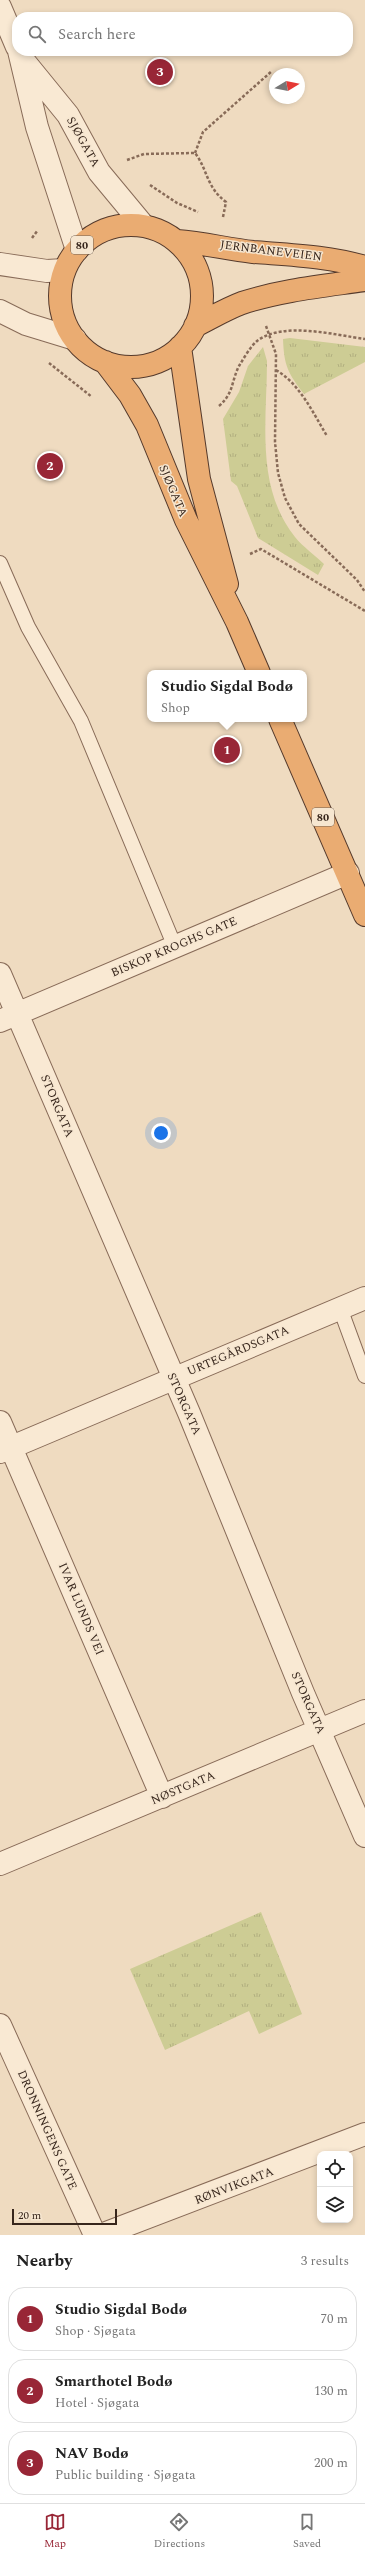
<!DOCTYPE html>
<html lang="en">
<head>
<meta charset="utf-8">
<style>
  :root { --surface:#fff; --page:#f6f6f6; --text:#222; --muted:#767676; --line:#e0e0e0; --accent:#982636 }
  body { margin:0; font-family:Spectral,serif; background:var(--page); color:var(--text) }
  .controls { position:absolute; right:12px; bottom:12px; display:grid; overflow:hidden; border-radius:8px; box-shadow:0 2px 6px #0003 }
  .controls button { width:36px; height:36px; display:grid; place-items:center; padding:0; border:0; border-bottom:1px solid var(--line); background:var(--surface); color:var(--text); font:20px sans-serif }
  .compass { position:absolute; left:269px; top:68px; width:36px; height:36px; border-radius:50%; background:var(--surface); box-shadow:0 2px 6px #0003; rotate:80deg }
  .scale { position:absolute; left:12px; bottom:10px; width:105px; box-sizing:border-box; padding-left:4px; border:2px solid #37261c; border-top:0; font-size:11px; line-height:14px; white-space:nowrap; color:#37261c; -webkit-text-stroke:3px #f6e6d0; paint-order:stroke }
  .you { position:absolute; left:161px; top:1133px; width:14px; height:14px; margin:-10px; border:3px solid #fff; border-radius:50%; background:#1a73e8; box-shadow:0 0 0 6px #1a73e833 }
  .badge { display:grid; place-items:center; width:26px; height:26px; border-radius:50%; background:var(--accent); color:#fff; font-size:13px; font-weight:700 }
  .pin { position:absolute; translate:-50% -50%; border:2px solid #fff; box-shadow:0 1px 4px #0006 }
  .popup { position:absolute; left:147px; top:670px; width:160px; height:52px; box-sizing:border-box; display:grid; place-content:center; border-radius:8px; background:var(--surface); filter:drop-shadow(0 1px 3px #0005); font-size:13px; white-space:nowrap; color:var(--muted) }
  .popup b { font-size:15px; color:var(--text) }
  .popup::after { content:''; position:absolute; left:50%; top:100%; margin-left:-8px; border:8px solid transparent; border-top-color:var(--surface) }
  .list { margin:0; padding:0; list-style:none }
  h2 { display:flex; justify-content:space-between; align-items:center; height:52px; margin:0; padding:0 16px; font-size:17px }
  h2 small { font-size:13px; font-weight:400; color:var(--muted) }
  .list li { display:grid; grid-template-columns:26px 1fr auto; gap:12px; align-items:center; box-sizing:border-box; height:64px; margin:0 8px 8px; padding:0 8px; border:1px solid var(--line); border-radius:16px }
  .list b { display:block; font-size:15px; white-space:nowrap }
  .list p { margin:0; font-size:13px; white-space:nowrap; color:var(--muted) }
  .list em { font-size:13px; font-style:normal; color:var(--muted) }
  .icon { flex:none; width:22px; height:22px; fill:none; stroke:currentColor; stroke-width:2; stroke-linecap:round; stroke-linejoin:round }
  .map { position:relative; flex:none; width:365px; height:2235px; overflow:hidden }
  .search { position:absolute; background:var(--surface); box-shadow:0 2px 6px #0003; left:12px; right:12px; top:12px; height:44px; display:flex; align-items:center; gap:10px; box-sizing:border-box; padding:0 14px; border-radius:16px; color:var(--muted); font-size:15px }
  .sheet { height:268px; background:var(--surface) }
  nav { display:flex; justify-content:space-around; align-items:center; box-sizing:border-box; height:56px; border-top:1px solid var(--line); background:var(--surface); font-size:11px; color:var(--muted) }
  nav a { display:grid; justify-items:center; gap:2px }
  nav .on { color:var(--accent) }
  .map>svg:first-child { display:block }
  .grass { fill:url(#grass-tufts) }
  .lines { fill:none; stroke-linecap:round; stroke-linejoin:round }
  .service-casing { stroke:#886b58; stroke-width:16 }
  .minor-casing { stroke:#886b58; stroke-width:24 }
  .tertiary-casing { stroke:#886b58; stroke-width:24 }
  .trunk-casing { stroke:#553a2c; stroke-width:24 }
  .path { stroke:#886b58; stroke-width:2.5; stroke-dasharray:3 2; stroke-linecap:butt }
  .service { stroke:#f9e9d3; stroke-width:14 }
  .minor { stroke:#f9e9d3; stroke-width:22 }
  .tertiary { stroke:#f9e9d3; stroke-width:22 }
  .trunk { stroke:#eaac72; stroke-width:22 }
  .labels { text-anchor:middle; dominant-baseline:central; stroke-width:3; stroke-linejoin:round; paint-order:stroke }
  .shield { fill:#f6e6d0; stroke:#706052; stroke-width:1 }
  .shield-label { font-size:11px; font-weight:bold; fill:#37261c }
  .street-label { font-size:12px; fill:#37261c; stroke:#f6e6d0 }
</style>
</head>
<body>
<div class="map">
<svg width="365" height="2235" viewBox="0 0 365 2235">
  <defs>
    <pattern id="grass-tufts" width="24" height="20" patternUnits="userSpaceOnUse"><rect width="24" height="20" fill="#cdcc94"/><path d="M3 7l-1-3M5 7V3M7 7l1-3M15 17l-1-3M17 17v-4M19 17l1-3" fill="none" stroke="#b1af7f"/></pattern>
  </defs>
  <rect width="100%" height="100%" fill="#efdbc0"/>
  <!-- grass -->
  <path class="grass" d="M290,338L365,347V362L304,394C288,373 284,366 283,339Z
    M263,347L267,361C267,420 255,487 295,537C303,547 315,555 324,564L318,575L258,538L237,486L231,481L223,419L239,392L248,366Z
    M261,1912L302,2014L259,2034L249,2011L165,2050L130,1969Z"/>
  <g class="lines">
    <!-- service casing -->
    <g class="service-casing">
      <path id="service" d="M0,563L28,627L81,721L175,947
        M340,1308L365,1376"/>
    </g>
    <!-- minor casing -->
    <g class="minor-casing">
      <path id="minor" d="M0,264L47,271L64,270
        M0,311L26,324L75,339
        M0,974L189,1413L303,1693L365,1836
        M0,1021L348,873
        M0,1422L162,1797
        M0,1452L365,1298
        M0,1864L365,1711
        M0,2025L95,2235
        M101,2235L365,2134"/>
    </g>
    <!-- tertiary casing -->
    <g class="tertiary-casing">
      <path id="tertiary" d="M0,7L17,47
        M19,51L37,127L77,250
        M24,61L68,115L99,172L143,225"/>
    </g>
    <!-- trunk casing -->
    <g class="trunk-casing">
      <path id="trunk" d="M60 296a71 71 0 1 1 142 0a71 71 0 1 1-142 0Z
        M177,241C203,243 227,249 253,252C291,255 328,256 365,267
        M195,326C211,318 226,309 242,303C282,290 324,286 365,280
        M180,347L199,479L227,584
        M105,362L130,395L147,425L186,520L237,622L259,673
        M280,719L365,915"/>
    </g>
    <!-- path -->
    <path class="path" d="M195,153L203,132L272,71
      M127,160L144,154L195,153C208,170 206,187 226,202L223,217
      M150,185L177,203L198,212
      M32,238L38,230
      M266,326L276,354L275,442L278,473L285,498L299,524L357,580L365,592
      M49,363L92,397
      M276,370C300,384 313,413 327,436
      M219,406C234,393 231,382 239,366C244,358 250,347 257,341C283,321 335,335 365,339
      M250,554L261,549L365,611"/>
    <!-- service -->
    <use href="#service" class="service"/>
    <!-- minor -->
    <use href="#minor" class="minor"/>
    <!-- tertiary -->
    <use href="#tertiary" class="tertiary"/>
    <!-- trunk -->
    <use href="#trunk" class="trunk"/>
  </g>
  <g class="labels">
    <!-- shield labels -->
    <g class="shield">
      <rect x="71" y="236" width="22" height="18" rx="3"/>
      <rect x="312" y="808" width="22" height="18" rx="3"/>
    </g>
    <g class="shield-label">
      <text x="82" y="245">80</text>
      <text x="323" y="817">80</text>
    </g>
    <!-- street labels -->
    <g class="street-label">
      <text transform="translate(83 142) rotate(61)">SJØGATA</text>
      <text transform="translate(271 251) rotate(7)">JERNBANEVEIEN</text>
      <text transform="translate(173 491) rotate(67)">SJØGATA</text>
      <text transform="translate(174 947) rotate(-23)">BISKOP KROGHS GATE</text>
      <text transform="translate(57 1106) rotate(67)">STORGATA</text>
      <text transform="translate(238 1351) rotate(-23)">URTEGÅRDSGATA</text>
      <text transform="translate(184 1404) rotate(66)">STORGATA</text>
      <text transform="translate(81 1609) rotate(67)">IVAR LUNDS VEI</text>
      <text transform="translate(308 1703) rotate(66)">STORGATA</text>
      <text transform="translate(183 1788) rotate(-23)">NØSTGATA</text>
      <text transform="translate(47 2130) rotate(66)">DRONNINGENS GATE</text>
      <text transform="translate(234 2186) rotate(-21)">RØNVIKGATA</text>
    </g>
  </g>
</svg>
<div class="controls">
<button><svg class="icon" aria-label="locate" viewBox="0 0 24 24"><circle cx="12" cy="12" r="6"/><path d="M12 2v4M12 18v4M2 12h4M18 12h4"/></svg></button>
<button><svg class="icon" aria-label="layers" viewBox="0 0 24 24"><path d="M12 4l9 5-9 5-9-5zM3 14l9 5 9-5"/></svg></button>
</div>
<svg class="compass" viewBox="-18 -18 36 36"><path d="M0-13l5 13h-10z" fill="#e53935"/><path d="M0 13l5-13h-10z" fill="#767676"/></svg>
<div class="scale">20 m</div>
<div class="you"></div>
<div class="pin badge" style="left:227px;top:750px">1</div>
<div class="popup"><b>Studio Sigdal Bodø</b>Shop</div>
<div class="pin badge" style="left:50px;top:466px">2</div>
<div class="pin badge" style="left:160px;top:72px">3</div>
<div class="search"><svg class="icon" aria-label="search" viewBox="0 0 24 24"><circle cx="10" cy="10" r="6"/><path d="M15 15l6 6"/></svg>Search here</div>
</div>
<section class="sheet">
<h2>Nearby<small>3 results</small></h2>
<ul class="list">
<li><span class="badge">1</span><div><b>Studio Sigdal Bodø</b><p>Shop · Sjøgata</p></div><em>70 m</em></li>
<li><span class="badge">2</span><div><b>Smarthotel Bodø</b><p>Hotel · Sjøgata</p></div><em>130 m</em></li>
<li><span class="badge">3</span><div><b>NAV Bodø</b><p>Public building · Sjøgata</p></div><em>200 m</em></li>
</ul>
</section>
<nav>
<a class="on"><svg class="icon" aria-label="map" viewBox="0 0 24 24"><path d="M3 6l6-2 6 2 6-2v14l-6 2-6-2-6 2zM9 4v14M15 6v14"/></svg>Map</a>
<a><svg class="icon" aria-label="directions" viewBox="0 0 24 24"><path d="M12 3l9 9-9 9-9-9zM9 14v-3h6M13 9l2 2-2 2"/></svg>Directions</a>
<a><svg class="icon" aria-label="saved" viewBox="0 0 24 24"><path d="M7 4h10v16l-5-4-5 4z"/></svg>Saved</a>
</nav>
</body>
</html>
